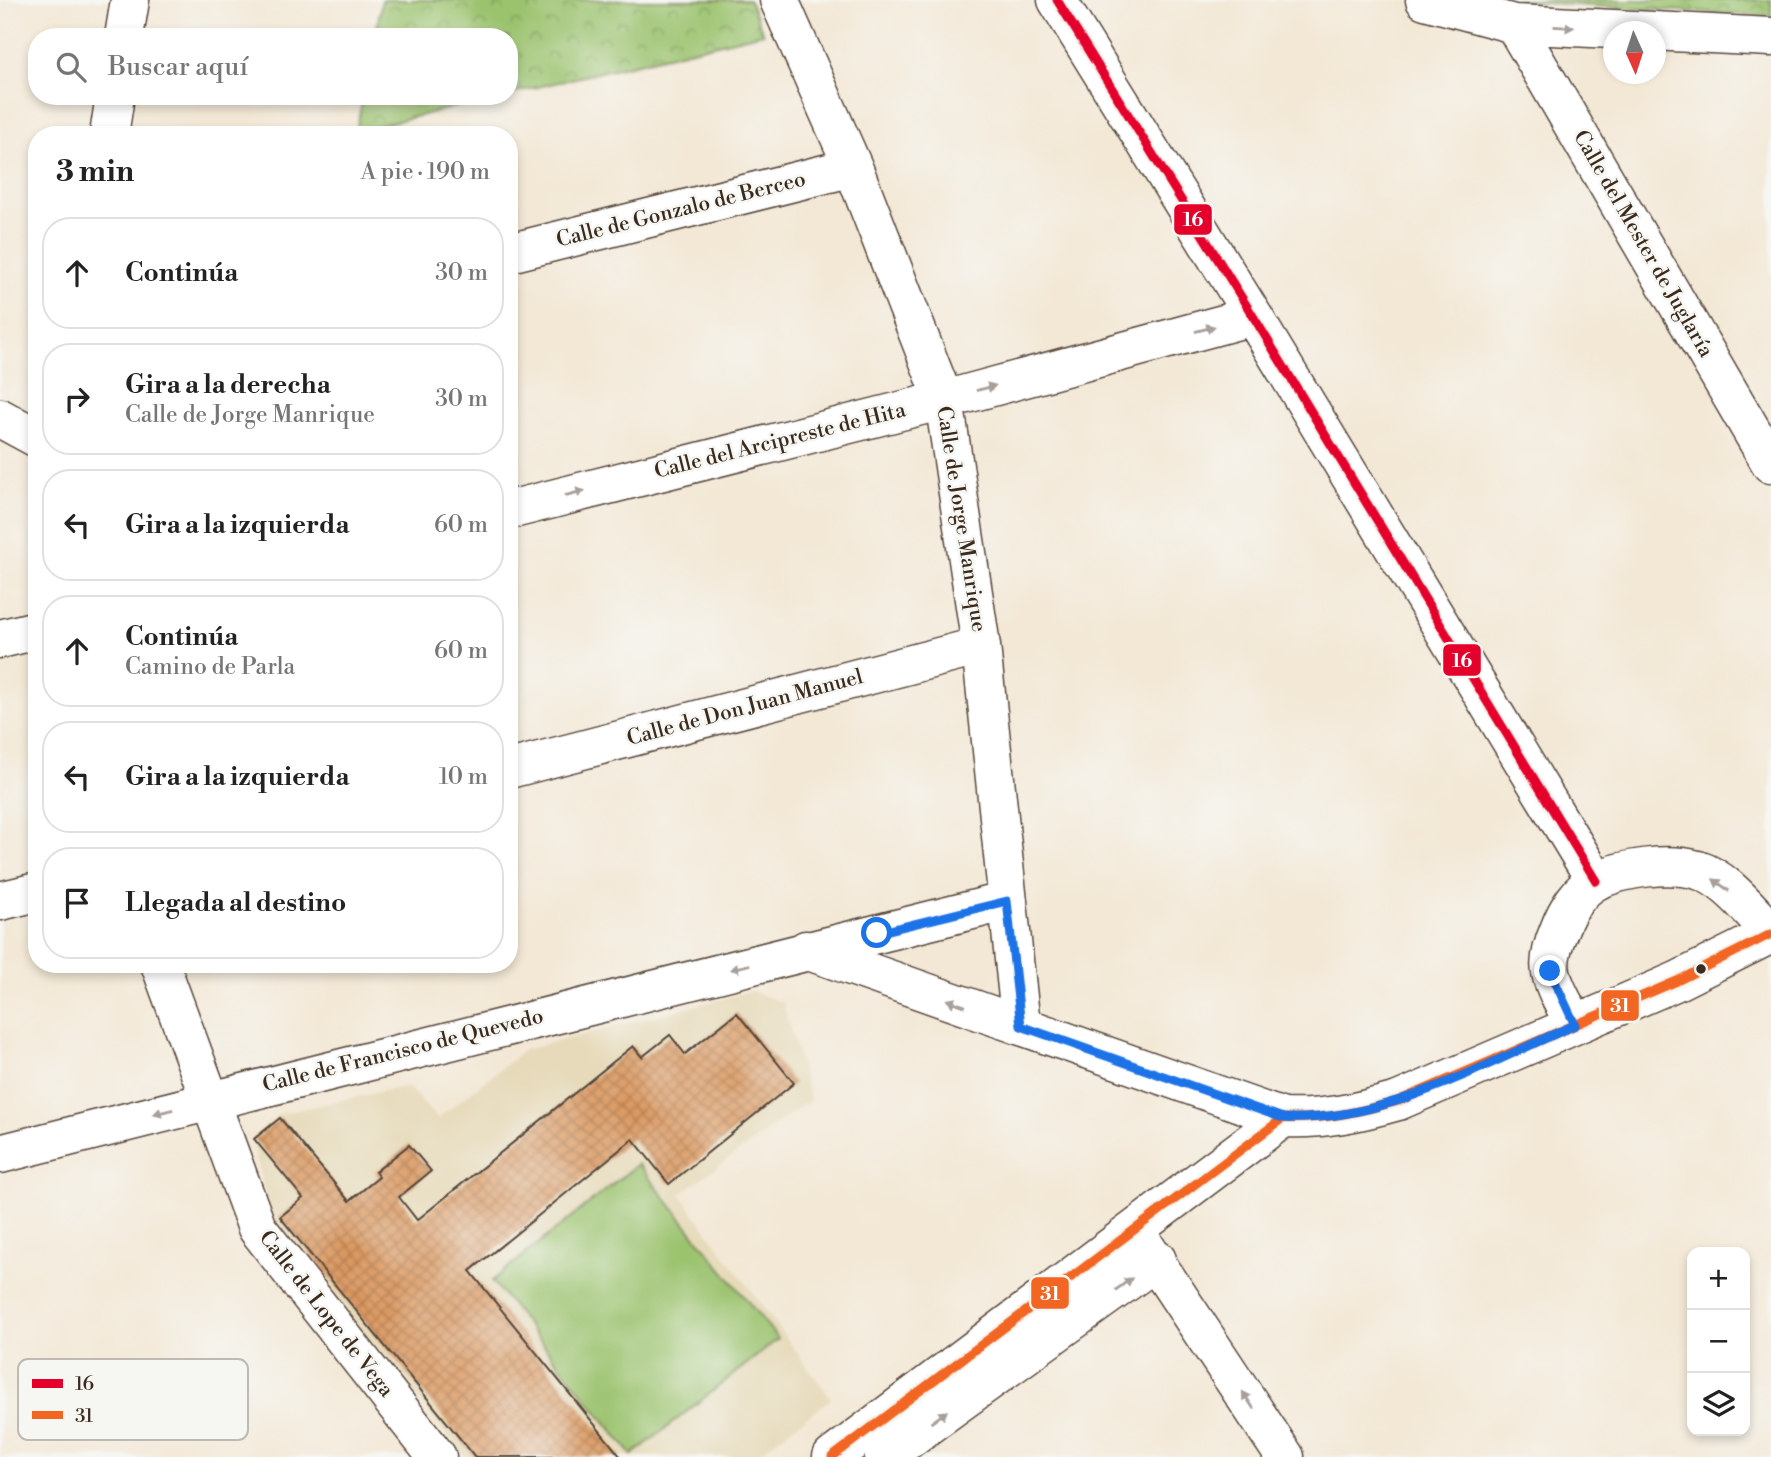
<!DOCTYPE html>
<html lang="es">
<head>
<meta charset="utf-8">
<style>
  :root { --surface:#fff; --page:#f6f6f6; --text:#222; --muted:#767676; --line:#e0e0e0 }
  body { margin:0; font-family:"Libre Bodoni",serif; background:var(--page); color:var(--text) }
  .controls { position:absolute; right:21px; bottom:21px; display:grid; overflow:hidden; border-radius:14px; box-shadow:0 4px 10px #0003 }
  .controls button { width:63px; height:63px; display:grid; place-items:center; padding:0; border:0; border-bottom:2px solid var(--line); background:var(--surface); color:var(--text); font:35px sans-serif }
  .compass { position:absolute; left:1603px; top:21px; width:63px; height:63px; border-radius:50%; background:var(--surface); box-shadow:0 4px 10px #0003; rotate:177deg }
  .stop { position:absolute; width:21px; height:21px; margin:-16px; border:5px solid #1a73e8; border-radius:50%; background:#fff }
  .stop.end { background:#1a73e8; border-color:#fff; box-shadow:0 2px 7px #0008 }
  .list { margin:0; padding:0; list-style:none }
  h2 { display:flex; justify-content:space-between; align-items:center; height:91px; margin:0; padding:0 28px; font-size:30px }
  h2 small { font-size:23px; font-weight:400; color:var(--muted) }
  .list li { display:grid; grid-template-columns:46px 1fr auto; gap:21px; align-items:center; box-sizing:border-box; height:112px; margin:0 14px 14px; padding:0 14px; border:2px solid var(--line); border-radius:28px }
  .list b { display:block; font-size:26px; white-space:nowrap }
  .list p { margin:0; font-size:23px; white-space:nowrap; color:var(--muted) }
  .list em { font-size:23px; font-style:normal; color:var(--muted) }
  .icon { flex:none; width:38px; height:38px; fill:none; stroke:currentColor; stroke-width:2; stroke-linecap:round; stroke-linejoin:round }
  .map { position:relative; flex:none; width:1771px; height:1457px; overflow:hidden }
  .search { position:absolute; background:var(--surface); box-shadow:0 4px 10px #0003; left:28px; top:28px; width:490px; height:77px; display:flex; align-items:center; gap:18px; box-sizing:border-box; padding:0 24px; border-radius:28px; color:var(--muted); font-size:26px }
  .panel { position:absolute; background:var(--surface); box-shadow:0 4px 10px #0003; left:28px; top:126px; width:490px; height:847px; border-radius:28px }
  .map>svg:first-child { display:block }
  .built { fill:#e6daba }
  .park { fill:url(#park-crowns); stroke:#6b7646; stroke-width:2 }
  .pitch { fill:#9bc36e; stroke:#6b7646; stroke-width:2 }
  .building { fill:url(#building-cross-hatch) }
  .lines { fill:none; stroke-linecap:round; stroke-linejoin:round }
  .minor-casing { stroke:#57463a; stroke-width:41 }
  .minor { stroke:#fff; stroke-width:38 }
  .bus-1-casing { stroke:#f6f6f2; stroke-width:14 }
  .bus-2-casing { stroke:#f6f6f2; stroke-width:14 }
  .bus-1 { stroke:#e4002b; stroke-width:9 }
  .bus-2 { stroke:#f26522; stroke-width:9 }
  .oneway { fill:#a79f9a }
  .route { stroke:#1a73e8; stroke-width:9 }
  .bus-dot { fill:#3b2a1e; stroke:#f6f6f2; stroke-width:2.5 }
  .labels { text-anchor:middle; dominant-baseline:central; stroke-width:5; stroke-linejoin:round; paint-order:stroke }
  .street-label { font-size:21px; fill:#3b2a1e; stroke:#f6f6f2 }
  .key { fill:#f6f6f2; stroke:#beb9b2; stroke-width:2 }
  .key-label { font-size:19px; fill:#3b2a1e }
  .line-badge { stroke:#f6f6f2; stroke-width:2.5 }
  .badge-label { font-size:19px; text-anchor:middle; font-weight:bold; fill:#fff }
</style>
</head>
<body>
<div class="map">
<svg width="1771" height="1457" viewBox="0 0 1771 1457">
  <defs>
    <pattern id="park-crowns" width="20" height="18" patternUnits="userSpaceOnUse" patternTransform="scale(1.75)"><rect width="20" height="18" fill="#9bc36e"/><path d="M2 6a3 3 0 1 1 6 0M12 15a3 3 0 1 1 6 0" fill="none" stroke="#809f5a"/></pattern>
    <pattern id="building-cross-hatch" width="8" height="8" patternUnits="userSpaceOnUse" patternTransform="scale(1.75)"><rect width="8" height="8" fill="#db9960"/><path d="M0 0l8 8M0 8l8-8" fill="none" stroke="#b37d4f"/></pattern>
  </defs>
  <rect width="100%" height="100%" fill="#f6f6f2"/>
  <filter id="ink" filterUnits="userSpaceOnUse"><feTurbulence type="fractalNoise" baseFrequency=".0143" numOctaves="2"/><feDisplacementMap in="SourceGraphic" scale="14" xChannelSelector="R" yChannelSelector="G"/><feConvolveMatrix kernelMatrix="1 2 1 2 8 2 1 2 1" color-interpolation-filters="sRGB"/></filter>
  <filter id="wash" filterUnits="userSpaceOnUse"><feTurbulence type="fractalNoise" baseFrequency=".00686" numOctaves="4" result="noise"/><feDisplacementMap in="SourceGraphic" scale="28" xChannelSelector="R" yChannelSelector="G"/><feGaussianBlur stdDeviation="1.57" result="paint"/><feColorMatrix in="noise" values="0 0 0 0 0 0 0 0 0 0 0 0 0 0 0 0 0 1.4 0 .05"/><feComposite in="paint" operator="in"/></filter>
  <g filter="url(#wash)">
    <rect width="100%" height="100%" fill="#f3e8d6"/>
    <!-- built -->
    <path class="built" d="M752,991L783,1003L810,1100L680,1194L831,1399L753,1457H465L270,1217L252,1137L279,1114L408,1086L437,1119L524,1050Z"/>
    <!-- park -->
    <path class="park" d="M382,0H749L763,33L509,94V37H375Z
      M1516,0H1771V16L1523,2Z
      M363,96H501L356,131Z"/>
    <!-- pitch -->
    <path class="pitch" d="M638,1164L778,1339L632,1455L492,1281Z"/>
    <g id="blocks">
      <!-- building -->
      <path class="building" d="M737,1013L794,1083L669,1184L633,1139L470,1271L621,1457H475L280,1217L303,1198L254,1139L280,1118L349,1201L379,1177L375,1172L409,1145L431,1171L399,1197L417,1220L633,1046L642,1057L670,1035L685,1054Z"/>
    </g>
  </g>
  <g filter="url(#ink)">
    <use href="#blocks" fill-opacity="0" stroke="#57463a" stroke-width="2"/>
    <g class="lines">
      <!-- minor casing -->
      <g class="minor-casing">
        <path id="minor" d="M779,0L853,167L944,400L981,646L1021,1026
          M1057,0L1253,316L1596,881
          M1425,0L1514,24L1771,37
          M1514,24L1771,464
          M124,37L130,0
          M109,135L115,96
          M509,253L853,167
          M0,418L37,438
          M509,510L944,400L1253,316
          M0,639L37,630
          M509,769L981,646
          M0,901L37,892
          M806,950L1283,1118
          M160,964L257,1228L437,1457
          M1575,1025C1567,1009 1554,989 1551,972C1548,959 1554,942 1559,930C1566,911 1579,889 1598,880C1625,868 1668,862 1698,870C1727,879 1750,911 1771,931
          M0,1154L1008,901
          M1141,1240L1285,1457
          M832,1457L1283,1118C1324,1120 1359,1112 1398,1101L1677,981L1771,934
          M884,1457L1157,1260"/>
      </g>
      <!-- minor -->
      <use href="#minor" class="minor"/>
      <!-- bus-1 casing -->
      <g class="bus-1-casing">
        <path id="bus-1" d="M1057,0L1253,316L1596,881"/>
      </g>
      <!-- bus-2 casing -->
      <g class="bus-2-casing">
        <path id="bus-2" d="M832,1457L1283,1118C1324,1120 1359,1112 1398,1101L1677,981L1771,934"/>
      </g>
      <!-- bus-1 -->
      <use href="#bus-1" class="bus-1"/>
      <!-- bus-2 -->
      <use href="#bus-2" class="bus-2"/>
    </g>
    <!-- one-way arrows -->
    <defs><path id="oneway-solid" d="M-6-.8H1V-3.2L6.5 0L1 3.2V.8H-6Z" transform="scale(1.75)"/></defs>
    <g class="oneway">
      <use href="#oneway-solid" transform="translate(1564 27) rotate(3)"/>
      <use href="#oneway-solid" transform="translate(1205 329) rotate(-15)"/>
      <use href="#oneway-solid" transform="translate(986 388) rotate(-15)"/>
      <use href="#oneway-solid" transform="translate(575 493) rotate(-14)"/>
      <use href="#oneway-solid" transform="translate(1721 885) rotate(-144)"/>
      <use href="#oneway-solid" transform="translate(740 967) rotate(166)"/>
      <use href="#oneway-solid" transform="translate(956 1003) rotate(-161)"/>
      <use href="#oneway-solid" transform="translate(163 1112) rotate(165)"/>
      <use href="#oneway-solid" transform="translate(1124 1284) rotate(-36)"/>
      <use href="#oneway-solid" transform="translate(1248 1400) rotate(-123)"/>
      <use href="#oneway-solid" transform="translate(939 1417) rotate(-36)"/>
    </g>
  </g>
  <g class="lines" filter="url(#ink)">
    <!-- route -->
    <path class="route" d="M877,933L1007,901L1021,1026L1283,1118C1387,1122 1482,1065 1575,1025L1550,971"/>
  </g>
  <!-- markers -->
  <circle class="bus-dot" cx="1701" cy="969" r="6"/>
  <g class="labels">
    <!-- street labels -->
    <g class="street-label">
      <text transform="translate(681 210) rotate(-14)">Calle de Gonzalo de Berceo</text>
      <text transform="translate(1643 244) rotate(60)">Calle del Mester de Juglaría</text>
      <text transform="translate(780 441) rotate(-14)">Calle del Arcipreste de Hita</text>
      <text transform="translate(961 519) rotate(81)">Calle de Jorge Manrique</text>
      <text transform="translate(745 708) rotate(-15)">Calle de Don Juan Manuel</text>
      <text transform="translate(403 1051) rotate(-14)">Calle de Francisco de Quevedo</text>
      <text transform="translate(326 1314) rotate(52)">Calle de Lope de Vega</text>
    </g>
  </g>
  <!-- legend -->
  <rect x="18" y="1359" width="230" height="81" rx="10" class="key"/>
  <rect x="32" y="1379" width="31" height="9" fill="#e4002b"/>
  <rect x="32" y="1411" width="31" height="8" fill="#f26522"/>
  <g class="key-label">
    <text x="75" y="1390">16</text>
    <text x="75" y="1422">31</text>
  </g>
  <g class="line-badge">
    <rect x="1173" y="203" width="40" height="33" rx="7" fill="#e4002b"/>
    <rect x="1442" y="643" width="40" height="34" rx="7" fill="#e4002b"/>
    <rect x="1600" y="989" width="40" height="33" rx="7" fill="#f26522"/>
    <rect x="1030" y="1276" width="40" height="34" rx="7" fill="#f26522"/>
  </g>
  <g class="badge-label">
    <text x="1193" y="226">16</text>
    <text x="1462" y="667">16</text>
    <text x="1620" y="1012">31</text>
    <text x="1050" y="1300">31</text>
  </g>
</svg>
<div class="controls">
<button>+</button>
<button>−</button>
<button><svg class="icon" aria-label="layers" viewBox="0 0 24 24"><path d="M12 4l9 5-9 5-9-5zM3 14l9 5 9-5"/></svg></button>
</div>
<svg class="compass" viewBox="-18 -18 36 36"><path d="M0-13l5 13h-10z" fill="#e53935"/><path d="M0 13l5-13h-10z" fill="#767676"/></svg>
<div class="stop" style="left:877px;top:933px"></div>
<div class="stop end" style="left:1550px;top:971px"></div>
<div class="search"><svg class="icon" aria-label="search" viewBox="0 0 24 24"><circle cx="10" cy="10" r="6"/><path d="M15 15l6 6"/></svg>Buscar aquí</div>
<section class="panel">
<h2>3 min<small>A pie · 190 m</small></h2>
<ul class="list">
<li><svg class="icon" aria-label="ahead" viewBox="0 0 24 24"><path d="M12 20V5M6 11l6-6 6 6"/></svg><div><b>Continúa</b></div><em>30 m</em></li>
<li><svg class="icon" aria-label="right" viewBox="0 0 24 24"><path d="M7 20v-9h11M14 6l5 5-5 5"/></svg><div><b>Gira a la derecha</b><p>Calle de Jorge Manrique</p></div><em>30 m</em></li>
<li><svg class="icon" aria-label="left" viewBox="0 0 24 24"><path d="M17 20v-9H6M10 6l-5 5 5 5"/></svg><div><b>Gira a la izquierda</b></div><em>60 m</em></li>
<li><svg class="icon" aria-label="ahead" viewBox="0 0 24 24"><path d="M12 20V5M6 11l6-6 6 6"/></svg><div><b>Continúa</b><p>Camino de Parla</p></div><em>60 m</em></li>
<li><svg class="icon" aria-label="left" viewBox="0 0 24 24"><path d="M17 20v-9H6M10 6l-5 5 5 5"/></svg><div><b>Gira a la izquierda</b></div><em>10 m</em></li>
<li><svg class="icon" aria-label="arrive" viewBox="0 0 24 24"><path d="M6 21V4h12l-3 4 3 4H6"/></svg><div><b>Llegada al destino</b></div></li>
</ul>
</section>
</div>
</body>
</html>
